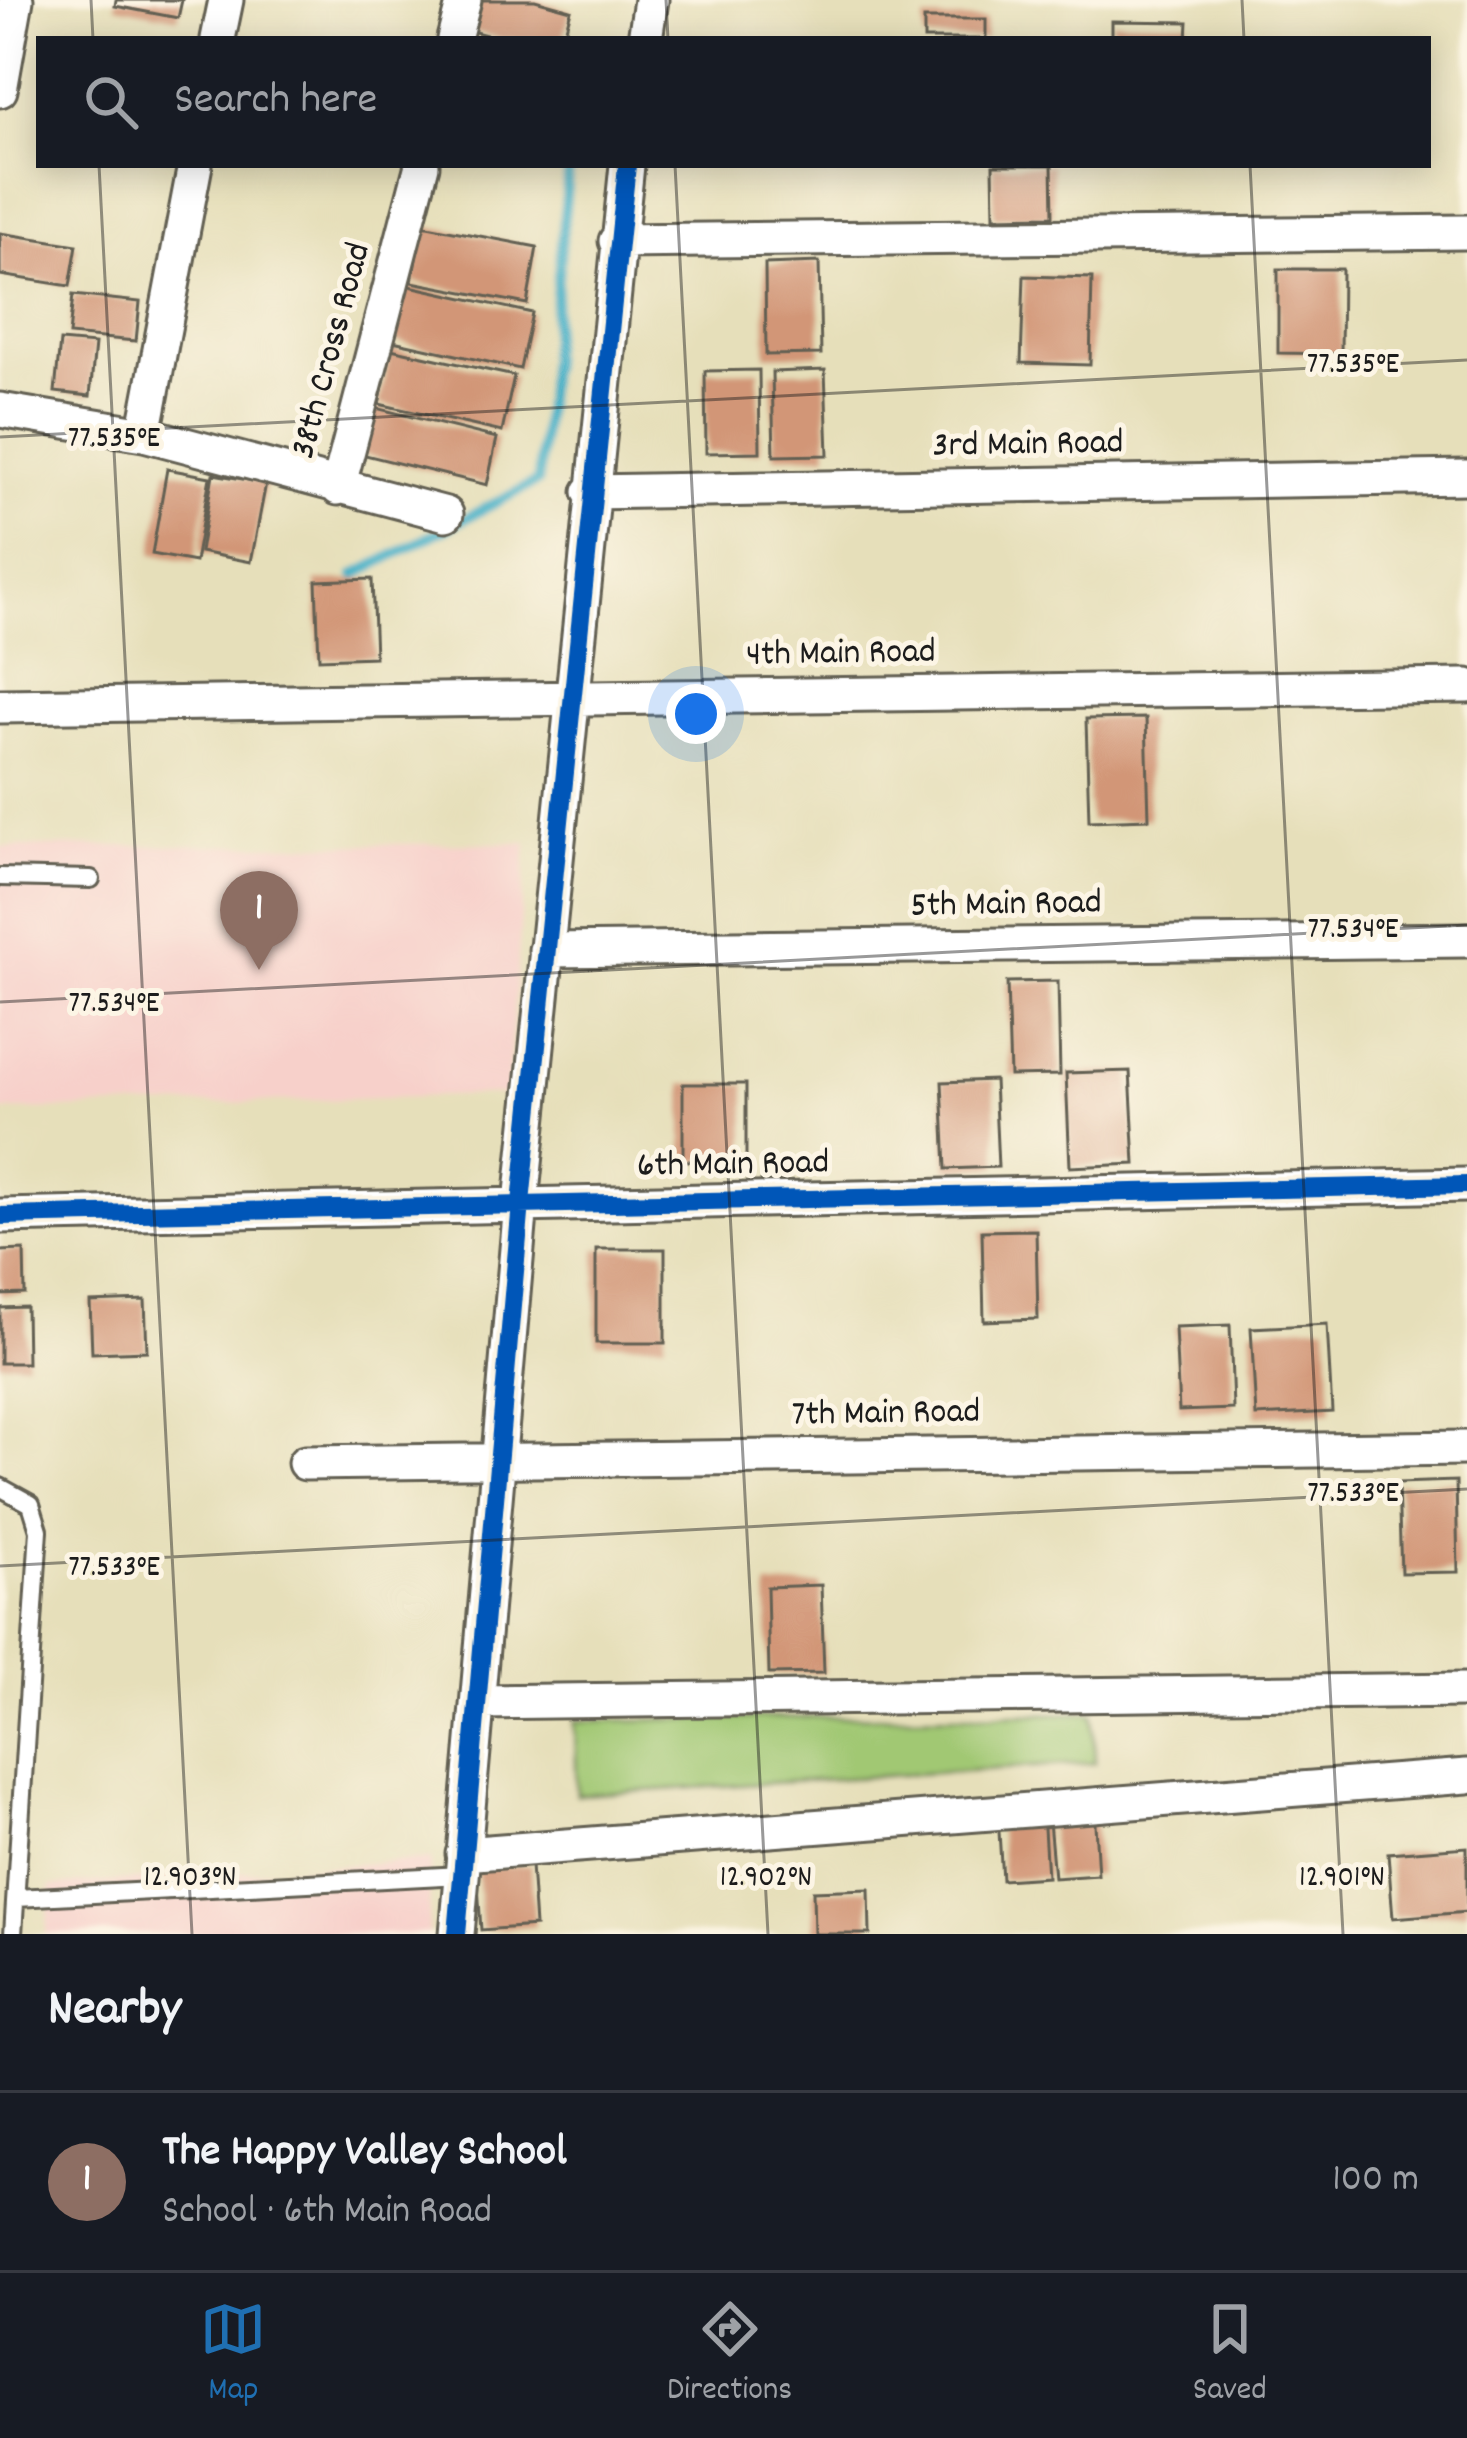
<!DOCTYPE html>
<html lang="en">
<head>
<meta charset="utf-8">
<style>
  :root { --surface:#171b24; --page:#242831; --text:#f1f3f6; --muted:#9ea1a6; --line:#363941; --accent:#1f6fb2 }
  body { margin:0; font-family:Dekko,sans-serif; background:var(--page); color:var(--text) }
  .you { position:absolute; left:696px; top:714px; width:42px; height:42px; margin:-30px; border:9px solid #fff; border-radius:50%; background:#1a73e8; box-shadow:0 0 0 18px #1a73e833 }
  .badge { display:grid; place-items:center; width:78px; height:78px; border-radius:50%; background:var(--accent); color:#fff; font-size:39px; font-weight:700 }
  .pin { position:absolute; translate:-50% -99px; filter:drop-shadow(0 3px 6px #0008) }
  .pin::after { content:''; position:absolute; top:63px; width:42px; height:36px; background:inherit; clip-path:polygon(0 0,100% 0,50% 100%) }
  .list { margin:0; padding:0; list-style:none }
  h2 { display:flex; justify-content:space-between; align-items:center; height:156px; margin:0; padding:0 48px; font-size:51px }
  h2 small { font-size:39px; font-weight:400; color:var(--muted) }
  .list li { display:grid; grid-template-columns:78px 1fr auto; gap:36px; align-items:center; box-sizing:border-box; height:180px; padding:0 48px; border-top:3px solid var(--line) }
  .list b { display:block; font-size:45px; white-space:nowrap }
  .list p { margin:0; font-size:39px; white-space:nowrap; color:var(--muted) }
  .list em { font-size:39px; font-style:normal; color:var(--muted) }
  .icon { flex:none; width:66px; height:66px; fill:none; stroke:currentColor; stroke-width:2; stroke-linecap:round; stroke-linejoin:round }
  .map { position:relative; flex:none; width:1467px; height:1934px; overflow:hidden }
  .search { position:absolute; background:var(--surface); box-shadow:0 6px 30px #0003; left:36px; right:36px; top:36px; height:132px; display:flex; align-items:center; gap:30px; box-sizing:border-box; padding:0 42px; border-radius:0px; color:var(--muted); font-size:45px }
  .sheet { height:336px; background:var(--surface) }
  nav { display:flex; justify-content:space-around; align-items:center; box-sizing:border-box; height:168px; border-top:3px solid var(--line); background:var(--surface); font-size:33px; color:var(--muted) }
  nav a { display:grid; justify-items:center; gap:6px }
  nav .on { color:var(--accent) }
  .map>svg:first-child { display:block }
  .built { fill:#f7d0ca }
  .green { fill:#a1c873; stroke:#5e7248; stroke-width:3 }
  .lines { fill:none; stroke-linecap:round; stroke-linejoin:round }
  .stream { stroke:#48b1c7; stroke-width:10 }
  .building { fill:#d29677 }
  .lane-casing { stroke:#636053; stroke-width:22 }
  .street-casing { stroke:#636053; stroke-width:39 }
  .lane { stroke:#fff; stroke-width:16 }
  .street { stroke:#fff; stroke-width:33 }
  .cycleway-casing { stroke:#fcf5e5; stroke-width:26 }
  .cycleway { stroke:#0057b8; stroke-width:18 }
  .ticks { fill:none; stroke:#1c1c1c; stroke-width:3; stroke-opacity:0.45 }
  .labels { text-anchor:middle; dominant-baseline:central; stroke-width:10; stroke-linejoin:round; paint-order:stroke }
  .street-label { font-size:36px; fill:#1c1c1c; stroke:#fcf5e5 }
  .ticks-label { font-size:30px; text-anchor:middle; fill:#1c1c1c; stroke:#fcf5e5; stroke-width:10; stroke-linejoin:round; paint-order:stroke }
</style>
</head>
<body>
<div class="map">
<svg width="1467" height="1934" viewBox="0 0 1467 1934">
  <rect width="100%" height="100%" fill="#fcf5e5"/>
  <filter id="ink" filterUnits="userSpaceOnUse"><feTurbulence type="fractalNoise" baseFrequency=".00833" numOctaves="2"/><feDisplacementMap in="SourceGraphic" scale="24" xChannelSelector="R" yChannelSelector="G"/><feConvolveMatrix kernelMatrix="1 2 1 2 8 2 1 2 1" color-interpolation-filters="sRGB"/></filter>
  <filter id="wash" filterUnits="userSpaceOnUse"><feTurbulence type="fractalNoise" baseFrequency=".004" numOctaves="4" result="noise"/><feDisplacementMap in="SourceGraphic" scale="48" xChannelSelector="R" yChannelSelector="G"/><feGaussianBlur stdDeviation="2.7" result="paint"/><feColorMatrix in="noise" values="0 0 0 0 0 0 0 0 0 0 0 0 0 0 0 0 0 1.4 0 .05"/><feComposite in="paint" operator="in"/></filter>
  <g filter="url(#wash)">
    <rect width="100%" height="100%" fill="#e6dfba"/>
    <!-- built -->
    <path class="built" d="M527,843L507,1094L0,1111V847Z
      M431,1859L428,1934H46L51,1886Z"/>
    <!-- green -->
    <path class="green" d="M1093,1713L1095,1763L577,1795L575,1721Z"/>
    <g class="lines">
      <!-- stream -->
      <path class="stream" d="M355,575L538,481L569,165"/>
    </g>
    <g id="blocks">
      <!-- building -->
      <path class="building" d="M116,0H182L178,18L115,6Z
        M479,0H535L571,10L563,39H502L471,31Z
        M924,19H986V39H924Z
        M1112,21L1188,22L1187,39H1112Z
        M993,165H1052L1053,216L994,217Z
        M422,225L537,247L527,304L412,282Z
        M0,233L77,245L70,286L0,275Z
        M819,262L821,354L766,355L765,264Z
        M1278,269H1342L1341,354L1278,353Z
        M1024,276L1092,278L1090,365L1021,363Z
        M405,285L532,313L520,369L393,341Z
        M73,295L140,302L136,341L69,335Z
        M60,341L95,344L90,396L55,392Z
        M391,349L514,376L502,432L379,404Z
        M759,370L760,452L706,453L705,371Z
        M825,370L828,455L774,456L772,372Z
        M368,406L497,438L487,485L357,453Z
        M167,469L210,477L195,562L152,554Z
        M213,474L266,483L251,562L200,552Z
        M372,579L375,657L319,659L316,581Z
        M1146,718L1149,819L1089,821L1086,719Z
        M1058,981L1060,1075L1010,1076L1007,982Z
        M1130,1071L1135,1164L1070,1167L1066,1073Z
        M994,1080L998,1167L946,1169L942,1082Z
        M683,1084H746V1161H683Z
        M1036,1230L1038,1319L984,1321L982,1231Z
        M596,1249H665V1343H596Z
        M24,1250L25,1294L0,1295V1251Z
        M145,1300L147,1351L92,1353L90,1302Z
        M26,1307L27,1363H0V1308Z
        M1327,1324L1332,1412L1256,1416L1251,1328Z
        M1230,1325L1233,1409L1179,1411L1175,1327Z
        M1456,1481L1458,1572L1401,1573L1398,1483Z
        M821,1585L824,1673L769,1674L767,1587Z
        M1094,1807L1098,1875L1054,1878L1048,1810Z
        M1043,1812L1047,1877L1002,1880L998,1815Z
        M1467,1847V1912L1393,1918L1388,1853Z
        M531,1865L535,1926L481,1930L477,1869Z
        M869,1889L870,1934H814L813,1891Z"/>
    </g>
  </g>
  <g filter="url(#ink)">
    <use href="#blocks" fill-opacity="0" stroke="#636053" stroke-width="3"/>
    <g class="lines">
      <!-- lane casing -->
      <g class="lane-casing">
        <path id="lane" d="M0,877L91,879
          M0,1487L31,1504L39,1530L13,1934
          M16,1898L462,1875"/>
      </g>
      <!-- street casing -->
      <g class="street-casing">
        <path id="street" d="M218,39L226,0
          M454,39L464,0
          M645,39L651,0
          M0,90L16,0
          M616,241L1467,232
          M0,410L144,434L446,514
          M144,434L195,165
          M338,488L422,165
          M590,492L1467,477
          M0,706L1467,686
          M546,950L1467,940
          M0,1216L1467,1185
          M305,1463L1467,1448
          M478,1702L1467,1690
          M463,1854L1467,1776
          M457,1934L521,1203L627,165"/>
      </g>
      <!-- lane -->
      <use href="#lane" class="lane"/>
      <!-- street -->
      <use href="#street" class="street"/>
      <!-- cycleway casing -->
      <g class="cycleway-casing">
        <path id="cycleway" d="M0,1216L1467,1185
          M457,1934L521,1203L627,165"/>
      </g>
      <!-- cycleway -->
      <use href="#cycleway" class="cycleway"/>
    </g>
  </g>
  <!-- ticks -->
  <path class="ticks" d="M91,0L93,39M666,0L668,39M1242,0L1244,39M99,165L192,1934M675,165L768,1934M1250,165L1343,1934M0,437L1467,360M0,1002L1467,925M0,1566L1467,1489"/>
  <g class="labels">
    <!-- street labels -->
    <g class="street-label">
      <text transform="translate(333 351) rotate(-75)">38th Cross Road</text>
      <text transform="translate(1028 446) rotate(-1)">3rd Main Road</text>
      <text transform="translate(841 655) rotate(-1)">4th Main Road</text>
      <text transform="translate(1006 906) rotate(-1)">5th Main Road</text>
      <text transform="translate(733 1166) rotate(-1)">6th Main Road</text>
      <text transform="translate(886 1415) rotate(-1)">7th Main Road</text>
    </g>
  </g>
  <g class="ticks-label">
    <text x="1353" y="372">77.535°E</text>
    <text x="114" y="446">77.535°E</text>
    <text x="1353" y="937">77.534°E</text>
    <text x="114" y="1011">77.534°E</text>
    <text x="1353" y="1501">77.533°E</text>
    <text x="114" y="1575">77.533°E</text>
    <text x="190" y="1885">12.903°N</text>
    <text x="766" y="1885">12.902°N</text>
    <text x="1342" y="1885">12.901°N</text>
  </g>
</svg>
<div class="you"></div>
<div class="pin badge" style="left:259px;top:970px;background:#8d6e63">1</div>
<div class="search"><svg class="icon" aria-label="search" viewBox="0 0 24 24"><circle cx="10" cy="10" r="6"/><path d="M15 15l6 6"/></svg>Search here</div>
</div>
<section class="sheet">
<h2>Nearby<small></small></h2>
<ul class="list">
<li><span class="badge" style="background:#8d6e63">1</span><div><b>The Happy Valley School</b><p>School · 6th Main Road</p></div><em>100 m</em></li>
</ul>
</section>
<nav>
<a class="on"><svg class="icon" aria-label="map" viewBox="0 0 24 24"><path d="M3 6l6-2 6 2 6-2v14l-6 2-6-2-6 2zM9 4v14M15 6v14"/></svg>Map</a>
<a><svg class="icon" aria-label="directions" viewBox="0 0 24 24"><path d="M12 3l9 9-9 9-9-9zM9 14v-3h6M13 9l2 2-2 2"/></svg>Directions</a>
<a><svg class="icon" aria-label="saved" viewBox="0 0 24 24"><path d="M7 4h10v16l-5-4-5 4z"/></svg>Saved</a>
</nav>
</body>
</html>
